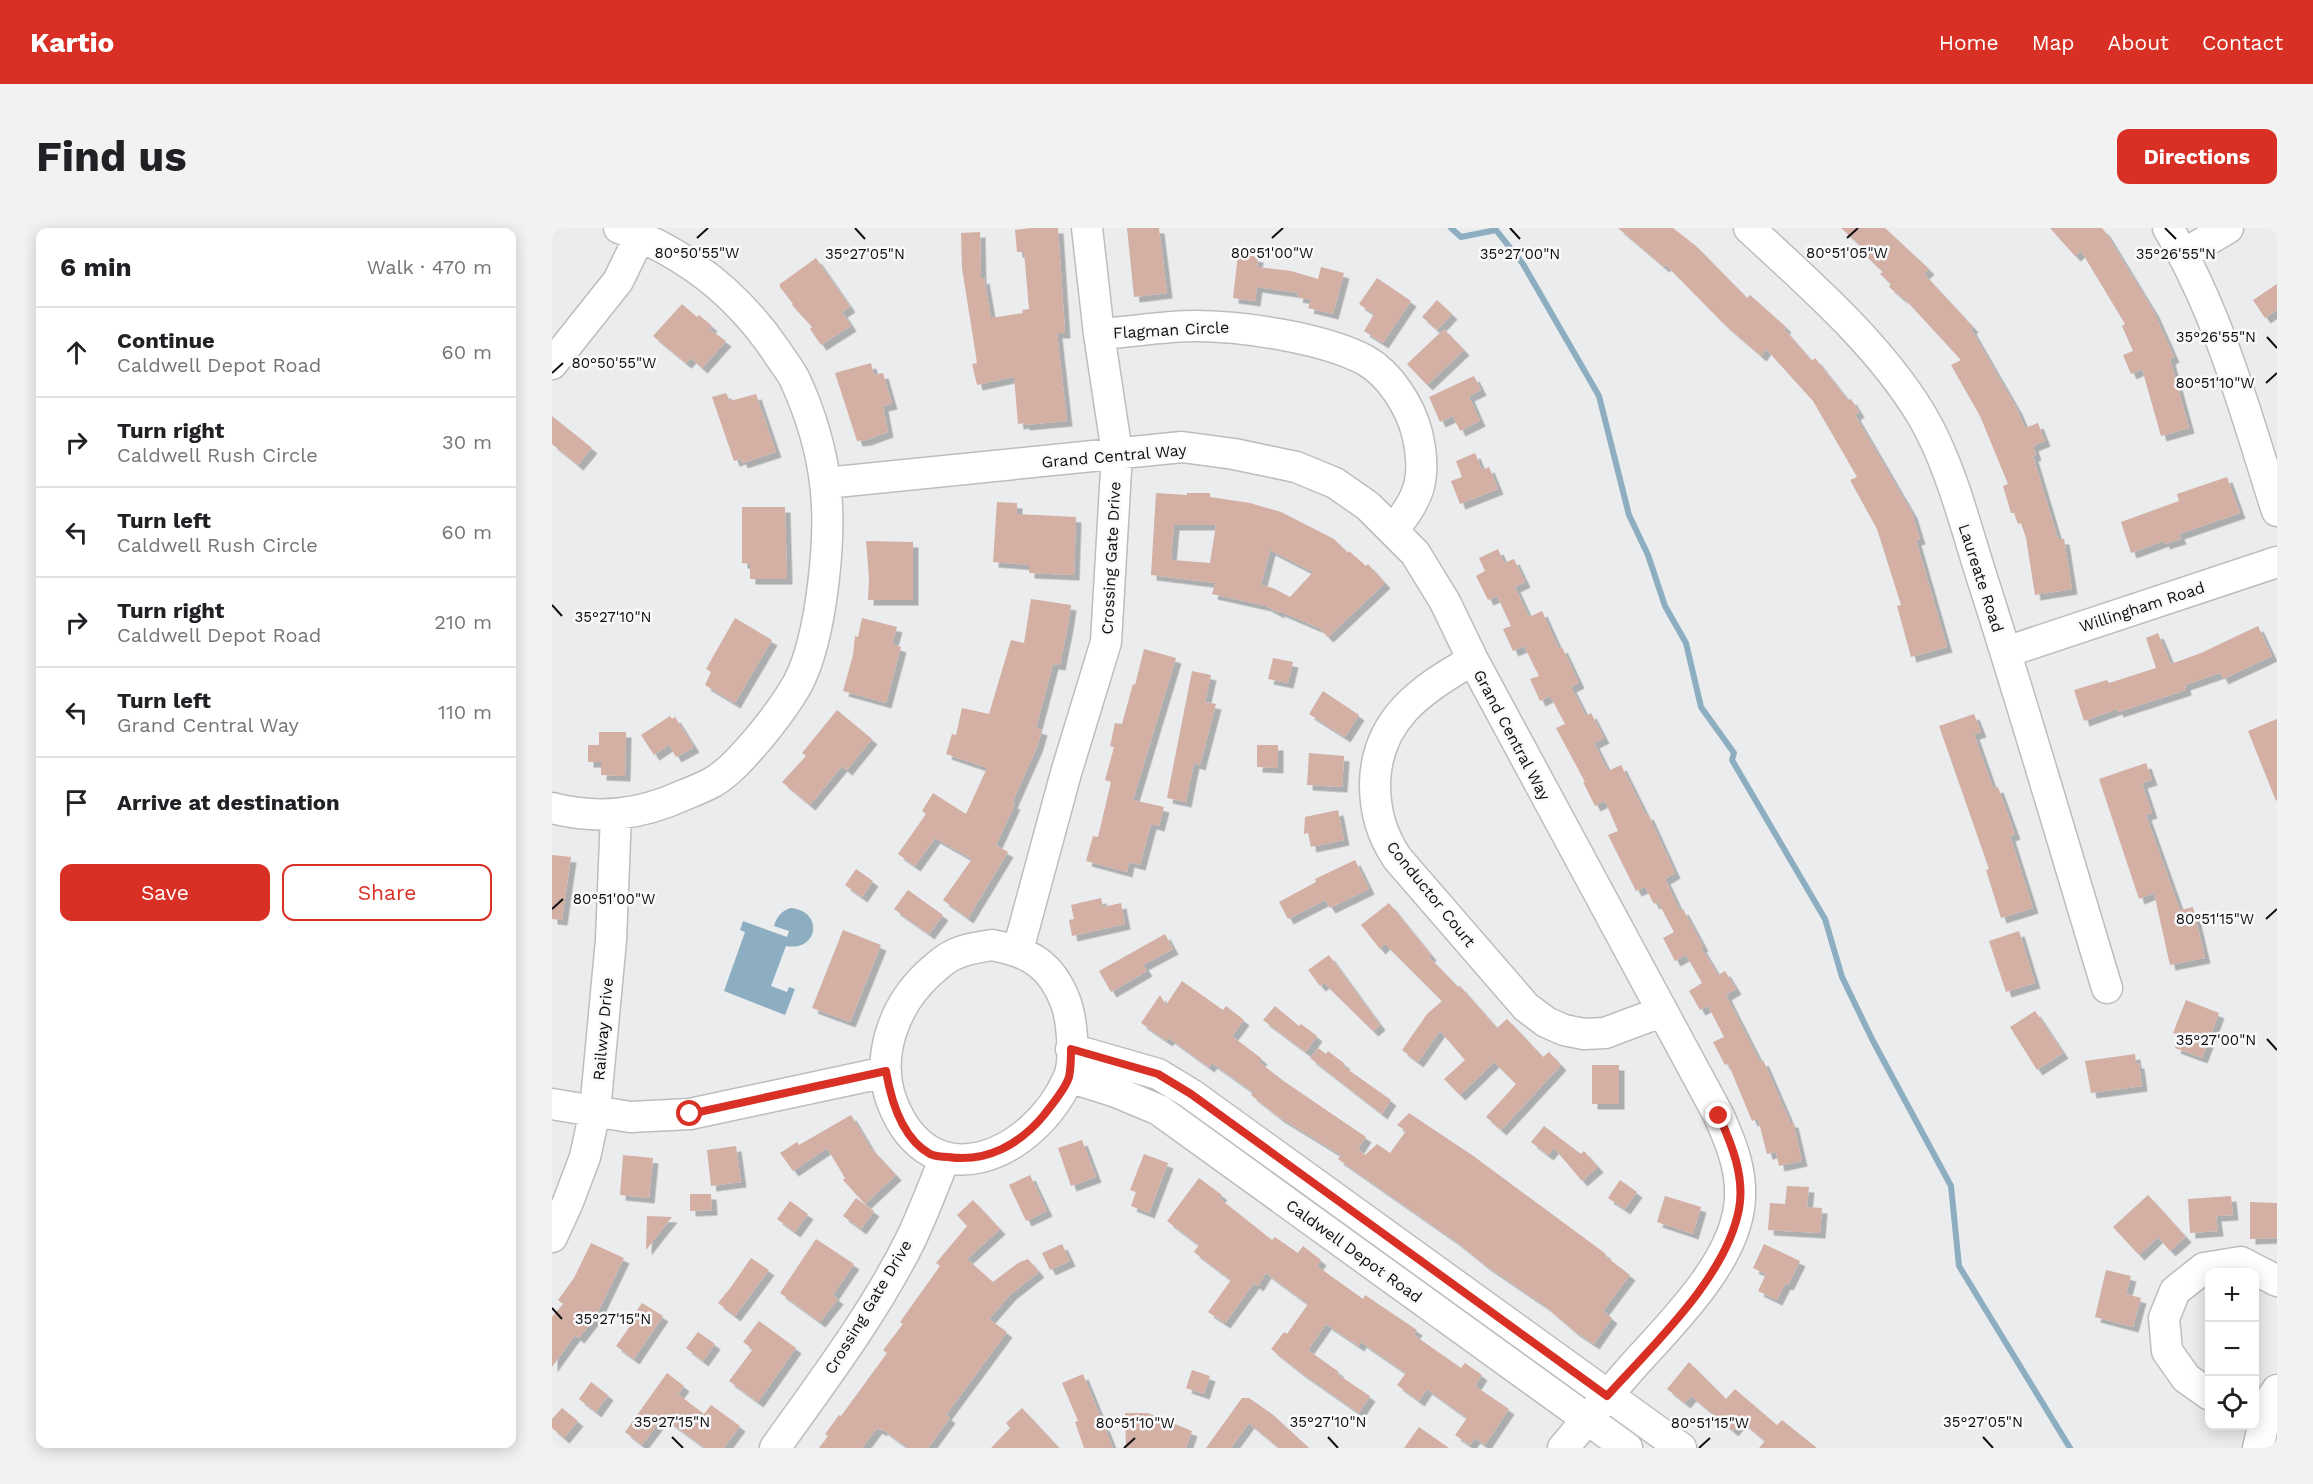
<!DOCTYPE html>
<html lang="en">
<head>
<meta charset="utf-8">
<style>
  :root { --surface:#fff; --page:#f2f2f2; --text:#202124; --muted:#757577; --line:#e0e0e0; --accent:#d93025 }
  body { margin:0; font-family:"Work Sans",sans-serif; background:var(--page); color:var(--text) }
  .controls { position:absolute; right:18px; bottom:18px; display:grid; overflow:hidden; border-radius:12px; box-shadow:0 3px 15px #0003 }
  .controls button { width:54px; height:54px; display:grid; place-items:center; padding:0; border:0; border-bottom:2px solid var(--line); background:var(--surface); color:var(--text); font:30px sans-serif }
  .stop { position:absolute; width:18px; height:18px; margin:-14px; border:4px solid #d93025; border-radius:50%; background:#fff }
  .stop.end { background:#d93025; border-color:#fff; box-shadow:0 2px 6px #0008 }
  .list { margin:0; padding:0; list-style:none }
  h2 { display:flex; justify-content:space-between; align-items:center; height:78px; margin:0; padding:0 24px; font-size:26px }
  h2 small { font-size:20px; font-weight:400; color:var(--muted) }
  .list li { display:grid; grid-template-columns:39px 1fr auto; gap:18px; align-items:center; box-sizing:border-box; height:90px; padding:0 24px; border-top:2px solid var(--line) }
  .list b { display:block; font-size:22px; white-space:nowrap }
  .list p { margin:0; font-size:20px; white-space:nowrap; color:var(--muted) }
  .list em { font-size:20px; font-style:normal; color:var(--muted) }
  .actions { display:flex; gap:12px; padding:18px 24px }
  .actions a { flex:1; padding:14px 0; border:2px solid var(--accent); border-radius:12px; text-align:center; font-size:21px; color:var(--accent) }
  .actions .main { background:var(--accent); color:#fff }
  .icon { flex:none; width:33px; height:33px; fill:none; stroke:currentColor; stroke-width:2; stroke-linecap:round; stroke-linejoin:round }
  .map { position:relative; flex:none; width:1725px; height:1220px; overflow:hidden; border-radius:12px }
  header { display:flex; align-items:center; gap:36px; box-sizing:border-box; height:84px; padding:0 30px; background:var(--accent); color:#fff }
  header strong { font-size:28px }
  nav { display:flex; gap:33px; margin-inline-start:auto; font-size:21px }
  .intro { display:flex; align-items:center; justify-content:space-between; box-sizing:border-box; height:144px; padding:0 36px }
  h1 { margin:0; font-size:42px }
  .button { padding:15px 27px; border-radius:12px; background:var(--accent); color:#fff; font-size:21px; font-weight:700 }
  main { display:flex; gap:36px; padding:0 36px }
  aside { flex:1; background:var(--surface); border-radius:12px; box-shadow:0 3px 15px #0003 }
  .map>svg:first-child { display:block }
  .water { fill:#8daec0 }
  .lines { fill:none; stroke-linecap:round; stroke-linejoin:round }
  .stream { stroke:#8daec0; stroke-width:6 }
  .building { fill:#d3afa4; fill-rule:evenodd; filter:url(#shadow) }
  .minor-casing { stroke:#bdbdbf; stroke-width:33 }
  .minor { stroke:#fff; stroke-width:30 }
  .route { stroke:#d93025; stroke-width:8 }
  .ticks { fill:none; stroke:#0e0e0e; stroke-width:2 }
  .labels { text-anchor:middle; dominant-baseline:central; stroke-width:5; stroke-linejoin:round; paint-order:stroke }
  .street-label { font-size:16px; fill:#0e0e0e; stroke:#f9f9fb }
  .ticks-label { font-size:15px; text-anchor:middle; fill:#0e0e0e; stroke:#f9f9fb; stroke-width:5; stroke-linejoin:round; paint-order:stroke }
</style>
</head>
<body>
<header>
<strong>Kartio</strong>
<nav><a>Home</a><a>Map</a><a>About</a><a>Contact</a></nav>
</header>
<div class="intro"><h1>Find us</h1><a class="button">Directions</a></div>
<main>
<aside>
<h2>6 min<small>Walk · 470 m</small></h2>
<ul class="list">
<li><svg class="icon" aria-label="ahead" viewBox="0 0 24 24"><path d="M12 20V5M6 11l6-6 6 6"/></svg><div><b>Continue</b><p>Caldwell Depot Road</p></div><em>60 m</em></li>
<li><svg class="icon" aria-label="right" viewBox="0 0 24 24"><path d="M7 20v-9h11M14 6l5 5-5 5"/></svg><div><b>Turn right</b><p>Caldwell Rush Circle</p></div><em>30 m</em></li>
<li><svg class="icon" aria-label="left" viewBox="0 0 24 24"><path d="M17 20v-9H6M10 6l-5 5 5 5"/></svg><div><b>Turn left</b><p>Caldwell Rush Circle</p></div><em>60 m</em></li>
<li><svg class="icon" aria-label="right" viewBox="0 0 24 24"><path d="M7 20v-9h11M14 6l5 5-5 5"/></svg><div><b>Turn right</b><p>Caldwell Depot Road</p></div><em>210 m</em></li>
<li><svg class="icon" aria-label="left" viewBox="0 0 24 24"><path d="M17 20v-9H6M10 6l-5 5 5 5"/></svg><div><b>Turn left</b><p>Grand Central Way</p></div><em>110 m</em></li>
<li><svg class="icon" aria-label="arrive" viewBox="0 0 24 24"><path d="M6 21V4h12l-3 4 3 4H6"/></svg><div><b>Arrive at destination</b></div></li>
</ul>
<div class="actions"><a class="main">Save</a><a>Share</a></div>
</aside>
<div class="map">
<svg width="1725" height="1220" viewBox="0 0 1725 1220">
  <defs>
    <filter id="shadow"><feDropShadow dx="5.5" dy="5.5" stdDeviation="0" flood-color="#0004"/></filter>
  </defs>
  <rect width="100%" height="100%" fill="#ebecee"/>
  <!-- water -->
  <path class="water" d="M238,680C272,682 267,724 234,718L219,758L235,764L237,759L243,761L233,787L172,763L193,704L188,702L191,693L235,709L237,703L222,698C225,688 229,684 238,680Z"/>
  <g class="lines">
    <!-- stream -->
    <path class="stream" d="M899,0L909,9L944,2L971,36L1047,168L1077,287L1096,327L1113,378L1134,415L1149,479L1182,525L1180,532L1273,691L1290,749L1321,813L1399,958L1407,1038L1518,1220"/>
  </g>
  <!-- building -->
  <path class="building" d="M479,0H506L513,105H505L515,193L472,197V195L466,196L462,149L425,157L420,136L425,135L410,40L409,5L428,4L429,51L432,50L439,90L471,85L470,82L477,81L472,24H465L463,2Z
    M575,0H607L615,65L582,69Z
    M1066,0H1121L1144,18L1195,70L1198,67L1234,99L1232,101L1260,133L1263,130L1296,172L1299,171L1307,184L1303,187L1360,285L1368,311L1364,312L1395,419L1359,429L1345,378L1349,377L1325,301L1298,252L1305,249L1261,173L1214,121L1209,128L1172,96L1114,37L1112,39Z
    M1289,0H1333L1377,41L1372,46L1421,99L1419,101L1465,181L1473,200L1486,195L1493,213L1481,218L1484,227L1481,228L1506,311H1512L1520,361L1483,367L1474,310L1469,295L1466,296L1462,285H1459L1451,258L1456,256L1428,188L1399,137L1409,132L1351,69L1350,70L1337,59L1339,56L1328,46L1331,44L1315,29L1317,26Z
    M1498,0H1550L1554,5L1602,84L1622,129L1618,131L1637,200L1609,208L1590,141L1579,146L1571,127L1581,123L1570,98L1573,96L1529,23L1523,28Z
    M686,26L706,29L705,39L739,43L766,51L769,39L792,45L781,86L756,80L759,72L745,69L746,65L705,59L703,73L681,70Z
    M264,30L298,79L290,84L299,98L269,117L258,101L260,99L240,77L241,76L228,59V56Z
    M825,50L859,73L831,115L812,103L822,86L807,76Z
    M1725,56V82L1713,90L1701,72Z
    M885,72L900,86L885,102L870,89Z
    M130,76L145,89L147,87L160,98L157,101L174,113L150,140L139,130L134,135L101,108Z
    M892,101L912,122L875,157L855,136Z
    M319,135L322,147L331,145L340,176L331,178L336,204L314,212L305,213L283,145Z
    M922,148L929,162L917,168L928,193L908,203L901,188L888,194L877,169Z
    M174,165L178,173L204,166L224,224L190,235L189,231L182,233L160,169Z
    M0,188L40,220L26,237L0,216Z
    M923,225L930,242L937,239L946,261L908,276L899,253L910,249L904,233Z
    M1675,249L1688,285L1627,306L1629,311L1612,316V313L1579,325L1569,294L1627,273L1625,266Z
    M604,265L635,267V265H658V269L698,275L729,284L782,311L796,325L797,323L814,338L816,336L833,355L776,409L767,400L727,383V385L714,378L660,366L663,355L599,347ZM622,297H664L658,335L621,332L619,330ZM718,322L761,344L738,369L721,360L709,357Z
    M445,274L465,275V286L524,289L522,347L477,345V337L441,334Z
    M190,279H233L235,351H198V336L190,335Z
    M314,313L361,314V372H316L317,350Z
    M946,321L952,335L962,331L973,354L963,359L977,389L990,383L1007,421L1010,419L1027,455L1019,459L1034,488L1039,485L1052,510L1042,515L1056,543L1069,537L1094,587L1096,586L1123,645L1113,651L1128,683L1131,681L1151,718L1149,719L1166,747L1173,743L1184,761L1174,767L1208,834L1211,832L1238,894H1241L1250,933L1227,938L1224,924L1215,926L1206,891L1200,893L1176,835L1173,837L1161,814L1172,809L1156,778L1148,782L1137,763L1150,755L1134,727L1123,733L1111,710L1122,704L1106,674L1102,676L1093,659L1084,663L1056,607L1066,603L1053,573L1043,578L1031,554H1033L1004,500L1013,496L998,468L988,473L978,451L987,448L972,418L961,423L951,401L959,398L945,368L936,372L924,348L933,343L927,330Z
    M479,371L519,377L516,397L508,437L501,436L484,500L490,502L485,519L460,575L463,576L444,617L456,624L416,690L391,672L420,631L383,610L363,638L346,626L374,586L370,583L381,565L414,586L435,540L394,526L400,506L404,507L410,480L437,486L459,412L472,415Z
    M183,390L220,412L183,475L153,457L159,444L154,441Z
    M310,390L345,399L340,416L349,419L334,475L291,463L301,427L303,408L306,409Z
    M1706,398L1720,428L1671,451L1668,445L1633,457L1634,462L1566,484L1565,481L1532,493L1522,462L1555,452L1557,455L1604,440L1594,410L1606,405L1619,436L1649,425Z
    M592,421L624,430L581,572L612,579L607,598L599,596L588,637L577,634L575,644L534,633L541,608L546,609L559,554L553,552L562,519L558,518L563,495L570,496L581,456L583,457Z
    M721,430L741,434L736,455L716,451Z
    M640,443L659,447L653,474L664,476L648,537L642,535L634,574L615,570Z
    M771,463L807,487L793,509L757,486Z
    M285,482L320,511L295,542L290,538L258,577L230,554L254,528L250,525Z
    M1422,486L1429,504L1422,506L1441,560L1446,559L1463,606L1458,608L1481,680L1449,690L1434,642L1437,641L1387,498Z
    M118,488L120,491L123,489L142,519L124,529L117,517L102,527L89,507Z
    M1725,491V572L1724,573L1696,503Z
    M47,504H74L73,548L49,547V534H36V517H47Z
    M705,517H726V540L705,539Z
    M757,525L792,528L790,559L755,557Z
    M1594,535L1600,552L1590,555L1600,585L1594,587L1628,682L1641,679L1653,730L1618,737L1602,665L1587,671L1547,551Z
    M786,582L792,612L759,619L756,605L752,606L753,589Z
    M0,627L19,629L10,692L0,691Z
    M803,632L817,661L778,680L773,672L736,691L727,674L764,654L763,651Z
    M304,641L321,653L310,669L293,657Z
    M356,662L391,687L377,706L342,681Z
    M549,670L551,679L569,675L573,696L520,708L517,692L522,691L519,677Z
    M837,675L879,727L877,729L906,759L908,758L945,800L955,791L991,829L997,824L1009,837L949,902L934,889L964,856L942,834L908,867L892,851L913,832L888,803L866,834L850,822L875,786L890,773L833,716L828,721L809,697Z
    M291,702L329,717L298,794L260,780Z
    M1467,703L1483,755L1454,764L1437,713Z
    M613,706L621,721L591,737L595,743L559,764L547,743Z
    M777,727L828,797L821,803L772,755L768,758L756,742Z
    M630,753L671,782L674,778L692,792L680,808L710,831L707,834L733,854L814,909L806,921L813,927L825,916L838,925L854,903L845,897L857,885L920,927L1054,1026L1053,1028L1078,1047L1051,1083L1060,1090L1042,1116L1021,1102L992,1077L933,1037L902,1012L786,931L789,927L727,889L699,867L701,864L660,835L657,839L617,810L615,813L589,795L608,767L614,777Z
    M1634,772L1667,785L1650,830L1623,820L1628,807L1621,805Z
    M723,778L747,798L749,796L765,808L754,824L711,792Z
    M1483,783L1511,825L1485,842L1458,799Z
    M766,820L774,826L776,823L793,836L791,838L839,872L830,886L758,830Z
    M1583,826L1584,835H1587L1590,858L1539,865L1533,833Z
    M1040,837H1067V876H1040Z
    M299,887L318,919L344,947L313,976L291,952L293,950L275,920L241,943L228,925L245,914L247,917Z
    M992,898L1029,926L1032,923L1046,939L1030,953L1002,920L996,927L979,914Z
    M530,912L544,949L519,958L506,920Z
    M184,918L189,954L159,958L155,922Z
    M592,926L616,935L597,985L579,978L584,964L578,962Z
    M71,927L101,930L97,970L68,967Z
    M478,947L495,983L474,993L457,957Z
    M647,950L670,967L667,970L720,1012L723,1009L746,1025L751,1018L769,1032L765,1038L811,1071L813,1067L865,1102L862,1107L909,1140L913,1135L930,1147L923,1158L957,1181L933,1217L923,1210L918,1217L903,1207L915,1190L875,1161L867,1173L845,1157L854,1145L809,1114L807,1118L774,1096L756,1122L787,1144L785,1146L818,1168L807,1185L747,1143L719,1121L732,1104L735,1106L756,1076L714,1045L706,1058L702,1055L673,1095L656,1084L679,1052L642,1024L647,1017L615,993Z
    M1068,952L1085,964L1073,981L1056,970Z
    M1235,958L1257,959L1255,979L1270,980L1268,1005L1216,1002L1218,975L1233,976Z
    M138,966H159L160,982L138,983Z
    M1596,967L1634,1009L1618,1023L1606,1009L1587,1027L1561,999Z
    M1113,968L1149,979L1141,1006L1105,994Z
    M1679,968L1681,987L1664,988L1666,1003L1638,1005L1636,971Z
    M304,970L322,983L309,1001L291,988Z
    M421,972L448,1001L415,1031L441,1054L466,1035L476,1031L487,1044L459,1066L437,1091L455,1104L394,1187L398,1190L376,1220H356L330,1201L329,1203L325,1200L310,1220H267L276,1208L273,1206L287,1187L289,1188L335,1125L331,1122L351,1096L348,1094L388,1038L384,1035L415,998L405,987Z
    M238,973L256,986L243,1004L225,991Z
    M1698,974L1725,975V1010L1698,1011Z
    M95,988L120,989L94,1022Z
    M264,1011L302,1036L281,1067L286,1071L268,1094L228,1065Z
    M39,1015L72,1030L44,1088L27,1110L23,1107L0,1139V1089L11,1076L6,1072L22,1050Z
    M510,1016L518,1033L498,1042L490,1025Z
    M1212,1016L1248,1033L1236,1057L1233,1056L1225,1072L1206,1063L1214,1046L1201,1040Z
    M199,1030L217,1042L183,1088L166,1075L179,1059Z
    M1554,1042L1579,1048L1574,1066L1589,1070L1581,1099L1543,1089Z
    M90,1075L111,1088L82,1131L64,1118L81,1094L78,1092Z
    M207,1093L244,1120L206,1174L177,1153L201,1121L191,1114Z
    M146,1104L163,1116L151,1133L134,1120Z
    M1137,1134L1174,1171L1183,1161L1225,1197L1230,1192L1265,1220H1207L1213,1213L1189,1193L1181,1203L1139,1168L1133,1175L1115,1161Z
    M640,1142L658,1148L652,1166L634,1160Z
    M115,1145L132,1158L126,1166L152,1186L159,1177L188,1198L172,1220H153L111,1189L90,1217L73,1204Z
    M531,1146L549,1190L561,1220H532L523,1194L526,1193L510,1155Z
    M39,1154L56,1167L44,1184L27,1171Z
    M690,1170H697L720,1186L757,1220H727L697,1195L679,1220H654Z
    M10,1180L26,1193L12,1210L0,1200V1191Z
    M470,1180L507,1220H439L458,1200L454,1195Z
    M573,1185H596L640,1203L634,1220H574Z
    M867,1199L897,1220H852Z"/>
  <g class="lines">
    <!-- minor casing -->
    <g class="minor-casing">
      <path id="minor" d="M1197,0C1258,57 1325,114 1369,186C1399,236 1414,301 1432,356C1475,490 1514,625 1555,760
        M1616,0C1668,87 1694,187 1725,283
        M1632,26L1676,0
        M547,106C579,104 612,98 643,98C691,98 771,110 813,132C838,146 858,178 865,205C875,248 869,269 841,302
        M0,136L66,53L88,8L90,0
        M274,255L630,219L682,226L744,239L783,255L816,278L863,325L893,374L921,432L1167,888C1180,917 1192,947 1187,980C1179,1037 1120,1095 1082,1137C1058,1164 1035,1192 1011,1220
        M1454,424L1725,334
        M921,432C869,461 824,492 823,556C823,585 830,607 845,630L974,779L994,794L1012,802L1032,806L1053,805L1109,784
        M0,580C48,592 88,587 132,567C142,563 152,559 161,554C178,544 194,525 207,510C221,493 235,475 246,455C270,409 280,306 273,254C269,222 258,185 244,154C240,144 231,134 225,124C185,65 134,25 67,0
        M440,717C478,724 500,737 514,775C520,793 524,834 516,851C482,927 379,975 340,874C323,829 342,778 376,746C383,740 392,731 401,727C413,721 427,719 440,717Z
        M466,722L514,545L554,414L565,225L547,106L535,0
        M519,821L606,846L639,866L1129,1220
        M517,849L564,864L607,882L1075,1220
        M0,876L78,889L138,886L334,844
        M0,1009L16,974L33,929L43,883L59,712L64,586
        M1658,1167L1634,1150L1615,1123L1612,1090L1623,1063L1652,1040L1689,1034L1725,1053
        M223,1220C270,1154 321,1087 358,1013C371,986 382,957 393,929
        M1706,1220L1716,1176L1725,1162"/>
    </g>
    <!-- minor -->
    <use href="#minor" class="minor"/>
  </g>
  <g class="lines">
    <!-- route -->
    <path class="route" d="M138,886L334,843C339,873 350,910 378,926C383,928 391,929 396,929C435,935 468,916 492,887C500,876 513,862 517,849C519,840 519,830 519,821L606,846L639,866L1055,1168C1101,1117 1174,1050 1187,981C1193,949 1180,917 1167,888"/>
  </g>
  <!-- ticks -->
  <path class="ticks" d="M303,0L313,11M958,0L968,11M1613,0L1624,11M145,10L156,0M720,10L731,0M1295,10L1306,0M1715,109L1725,120M0,145L11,135M1714,155L1725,145M0,377L10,388M0,681L11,671M1714,691L1725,681M1715,811L1725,822M0,1080L10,1091M120,1209L131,1220M776,1209L786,1220M1431,1209L1441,1220M572,1220L583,1210M1147,1220L1158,1210"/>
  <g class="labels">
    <!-- street labels -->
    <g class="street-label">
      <text transform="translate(619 102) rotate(-3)">Flagman Circle</text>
      <text transform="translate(562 228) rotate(-5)">Grand Central Way</text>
      <text transform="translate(559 330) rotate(-87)">Crossing Gate Drive</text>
      <text transform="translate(1429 350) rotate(72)">Laureate Road</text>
      <text transform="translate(1590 379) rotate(-18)">Willingham Road</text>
      <text transform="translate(960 507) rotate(62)">Grand Central Way</text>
      <text transform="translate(879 666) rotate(51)">Conductor Court</text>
      <text transform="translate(51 801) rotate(-85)">Railway Drive</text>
      <text transform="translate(802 1023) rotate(36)">Caldwell Depot Road</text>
      <text transform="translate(316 1079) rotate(-59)">Crossing Gate Drive</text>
    </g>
  </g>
  <g class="ticks-label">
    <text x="145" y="30">80°50'55"W</text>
    <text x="720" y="30">80°51'00"W</text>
    <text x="1295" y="30">80°51'05"W</text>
    <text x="313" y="31">35°27'05"N</text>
    <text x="968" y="31">35°27'00"N</text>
    <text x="1624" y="31">35°26'55"N</text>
    <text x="1664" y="114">35°26'55"N</text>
    <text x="62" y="140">80°50'55"W</text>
    <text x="1663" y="160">80°51'10"W</text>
    <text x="61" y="394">35°27'10"N</text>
    <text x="62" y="676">80°51'00"W</text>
    <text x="1663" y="696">80°51'15"W</text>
    <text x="1664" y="817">35°27'00"N</text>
    <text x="61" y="1096">35°27'15"N</text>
    <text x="120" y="1199">35°27'15"N</text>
    <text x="776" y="1199">35°27'10"N</text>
    <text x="1431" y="1199">35°27'05"N</text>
    <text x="583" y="1200">80°51'10"W</text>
    <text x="1158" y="1200">80°51'15"W</text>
  </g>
</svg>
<div class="controls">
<button>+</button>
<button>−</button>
<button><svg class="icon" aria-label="locate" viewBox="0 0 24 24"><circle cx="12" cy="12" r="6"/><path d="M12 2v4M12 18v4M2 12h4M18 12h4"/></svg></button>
</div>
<div class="stop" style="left:138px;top:886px"></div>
<div class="stop end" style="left:1167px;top:888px"></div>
</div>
</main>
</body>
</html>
